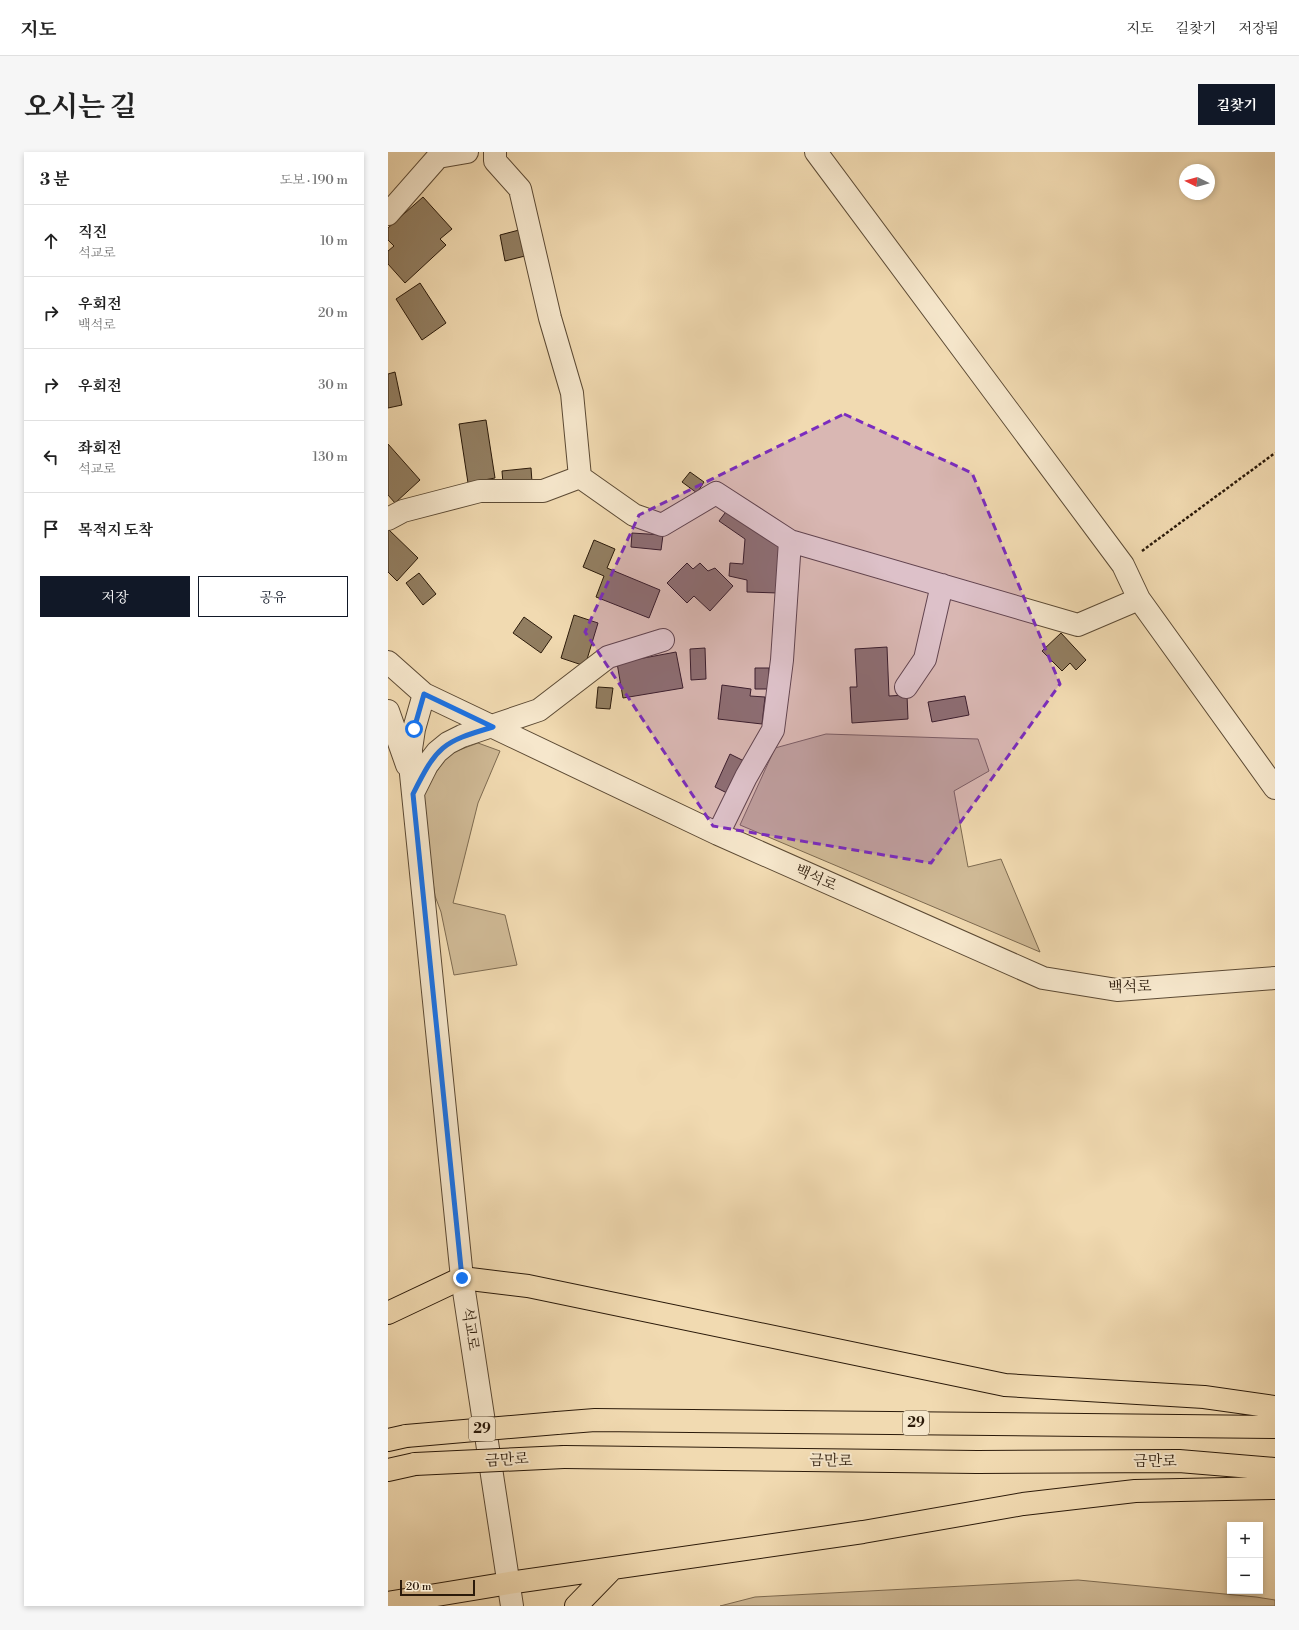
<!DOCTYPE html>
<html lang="ko">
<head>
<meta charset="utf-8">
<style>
  :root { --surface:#fff; --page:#f6f6f6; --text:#222; --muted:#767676; --line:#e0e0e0; --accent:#111827 }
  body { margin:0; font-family:"Libre Bodoni","Noto Serif KR",serif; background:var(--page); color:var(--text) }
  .controls { position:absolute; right:12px; bottom:12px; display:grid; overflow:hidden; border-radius:0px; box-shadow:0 2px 6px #0003 }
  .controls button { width:36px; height:36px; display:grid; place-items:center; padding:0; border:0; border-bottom:1px solid var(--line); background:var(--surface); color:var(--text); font:20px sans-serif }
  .compass { position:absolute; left:791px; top:12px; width:36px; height:36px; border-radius:50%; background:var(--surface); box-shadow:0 2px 6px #0003; rotate:275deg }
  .scale { position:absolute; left:12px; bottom:10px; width:75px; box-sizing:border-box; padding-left:4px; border:2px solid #2b1a0a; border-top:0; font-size:11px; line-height:14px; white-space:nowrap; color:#2b1a0a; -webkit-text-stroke:3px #f6e7cc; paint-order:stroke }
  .stop { position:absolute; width:12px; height:12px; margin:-9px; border:3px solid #1a73e8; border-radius:50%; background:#fff }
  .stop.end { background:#1a73e8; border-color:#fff; box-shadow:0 1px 4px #0008 }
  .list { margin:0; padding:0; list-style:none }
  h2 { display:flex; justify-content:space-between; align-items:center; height:52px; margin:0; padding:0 16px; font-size:17px }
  h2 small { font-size:13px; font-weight:400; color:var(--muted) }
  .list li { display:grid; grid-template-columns:26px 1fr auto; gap:12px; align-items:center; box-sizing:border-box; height:72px; padding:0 16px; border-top:1px solid var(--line) }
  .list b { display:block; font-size:15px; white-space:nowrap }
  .list p { margin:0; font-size:13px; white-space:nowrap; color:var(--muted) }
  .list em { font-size:13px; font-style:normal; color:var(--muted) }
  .actions { display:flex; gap:8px; padding:12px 16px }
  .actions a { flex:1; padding:9px 0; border:1px solid var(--accent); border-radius:0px; text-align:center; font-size:14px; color:var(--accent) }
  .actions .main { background:var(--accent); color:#fff }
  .icon { flex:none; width:22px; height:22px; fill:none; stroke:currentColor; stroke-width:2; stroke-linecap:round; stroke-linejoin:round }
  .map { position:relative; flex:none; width:887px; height:1454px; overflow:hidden; border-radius:0px }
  header { display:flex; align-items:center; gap:24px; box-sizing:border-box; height:56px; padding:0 20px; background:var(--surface); border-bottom:1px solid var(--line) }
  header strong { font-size:19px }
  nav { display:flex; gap:22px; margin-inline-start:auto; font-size:14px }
  .intro { display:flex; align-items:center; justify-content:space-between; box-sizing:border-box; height:96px; padding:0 24px }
  h1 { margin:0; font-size:28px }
  .button { padding:10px 18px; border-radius:0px; background:var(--accent); color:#fff; font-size:14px; font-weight:700 }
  main { display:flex; gap:24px; padding:0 24px }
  aside { flex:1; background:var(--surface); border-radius:0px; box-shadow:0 2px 6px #0003 }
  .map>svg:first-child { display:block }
  .green { fill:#cfb995; stroke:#7d6a50 }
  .building { fill:#927e61; stroke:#2b1a0a }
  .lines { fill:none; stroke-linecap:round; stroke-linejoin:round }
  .minor-casing { stroke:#5c4a34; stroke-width:24 }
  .highway-casing { stroke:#2b1a0a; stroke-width:24 }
  .path { stroke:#2b1a0a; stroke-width:2.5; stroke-dasharray:3 2; stroke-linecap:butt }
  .minor { stroke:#f6e7cc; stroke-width:22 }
  .highway { stroke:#f1dab1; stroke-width:22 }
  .highway-bridge-casing { stroke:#2b1a0a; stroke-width:24; stroke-linecap:butt }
  .highway-bridge { stroke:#f1dab1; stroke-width:22 }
  .route { stroke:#1a73e8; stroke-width:5 }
  .marked { fill:#7b2cbf; fill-opacity:0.2; stroke:#7b2cbf; stroke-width:3; stroke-dasharray:8 5; stroke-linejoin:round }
  .labels { text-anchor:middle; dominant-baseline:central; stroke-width:4; stroke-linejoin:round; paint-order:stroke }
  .shield { fill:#f6e7cc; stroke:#685844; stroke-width:1 }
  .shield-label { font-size:14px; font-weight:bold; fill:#2b1a0a }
  .street-label { font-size:15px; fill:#2b1a0a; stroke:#f6e7cc }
</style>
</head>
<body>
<header>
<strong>지도</strong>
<nav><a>지도</a><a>길찾기</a><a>저장됨</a></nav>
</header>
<div class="intro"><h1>오시는 길</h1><a class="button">길찾기</a></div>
<main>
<aside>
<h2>3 분<small>도보 · 190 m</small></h2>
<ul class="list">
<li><svg class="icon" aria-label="ahead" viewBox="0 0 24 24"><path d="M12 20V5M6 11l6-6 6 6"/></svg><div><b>직진</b><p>석교로</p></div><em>10 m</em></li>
<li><svg class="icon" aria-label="right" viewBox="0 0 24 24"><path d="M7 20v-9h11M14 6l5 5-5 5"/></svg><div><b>우회전</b><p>백석로</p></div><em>20 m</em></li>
<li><svg class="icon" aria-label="right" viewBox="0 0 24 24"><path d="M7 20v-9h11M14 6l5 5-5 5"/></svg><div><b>우회전</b></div><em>30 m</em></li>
<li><svg class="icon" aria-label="left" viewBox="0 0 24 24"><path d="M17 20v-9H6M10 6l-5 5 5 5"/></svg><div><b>좌회전</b><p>석교로</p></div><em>130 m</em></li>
<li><svg class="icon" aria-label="arrive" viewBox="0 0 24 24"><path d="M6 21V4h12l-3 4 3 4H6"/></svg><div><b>목적지 도착</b></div></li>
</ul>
<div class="actions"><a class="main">저장</a><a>공유</a></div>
</aside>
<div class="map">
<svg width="887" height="1454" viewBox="0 0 887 1454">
  <rect width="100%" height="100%" fill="#f1dab1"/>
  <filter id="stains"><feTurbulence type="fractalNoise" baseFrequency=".005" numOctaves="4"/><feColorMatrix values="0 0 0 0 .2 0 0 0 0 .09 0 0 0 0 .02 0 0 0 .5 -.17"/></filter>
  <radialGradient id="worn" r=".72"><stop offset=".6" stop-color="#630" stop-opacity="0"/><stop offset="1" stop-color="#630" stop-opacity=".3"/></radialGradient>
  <!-- green -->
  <path class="green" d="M438,582L590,587L601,619L566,639L580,715L613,707L652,800L352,673L387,596Z
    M90,591L112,599L90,651L65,751L117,763L129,813L66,823L53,760L47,744L32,645L60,602Z
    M690,1428L868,1445L887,1448V1454H332L367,1445Z"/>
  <!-- building -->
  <path class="building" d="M35,45L64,77L52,87L58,93L17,131L0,112V99L6,94L0,88V76Z
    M131,78L137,104L117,109L112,83Z
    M32,131L58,171L34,188L8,147Z
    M7,220L14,253L0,256V222Z
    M98,268L107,326L80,331L71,272Z
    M0,292L32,328L7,351L0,343Z
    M143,316L144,330L115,332L114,319Z
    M302,320L316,330L309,341L294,330Z
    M340,357L394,393L390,441L359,440V428L341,424L342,411L355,412L357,387L331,369Z
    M0,377L30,406L9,429L0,420Z
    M244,381L275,383L273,398L243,395Z
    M206,388L227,397L219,416L272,438L261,466L208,445L216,424L195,415Z
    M299,411L305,417L312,411L320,419L327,416L345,434L322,459L306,444L299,451L279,431Z
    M31,421L48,442L35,453L18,431Z
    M186,463L210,471L197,514L173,506Z
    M136,465L164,485L153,501L125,481Z
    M673,481L698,508L688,518L682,511L674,519L654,499Z
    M499,495L501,544L519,543L520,567L464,571L462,535H469L467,497Z
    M317,496L318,527L303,528L302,497Z
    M288,500L295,536L235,546L229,511Z
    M367,516H381V537H367Z
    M334,533L363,537L362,544L377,545L374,572L330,567Z
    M210,535L225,536L222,557L208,556Z
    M577,544L581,563L544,570L540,550Z
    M342,602L356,609L341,642L327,635Z"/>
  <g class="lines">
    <!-- minor casing -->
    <g class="minor-casing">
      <path id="minor" d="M428,0L735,413L751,447L887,636
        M0,62L50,5L79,0
        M192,325L246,363L274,373L328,341L402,389L690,473L751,447
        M0,367L15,359L92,339H155L192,325L184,241L162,166L132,37L107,9V0
        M0,510L36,542L330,682L655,826L729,838L887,826
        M518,535L537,507L554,433
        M36,542L26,577L23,597V622L74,1126L124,1454
        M0,559L19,613
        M25,641L39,613L49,600L60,591L74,584L151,558L220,505L275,488
        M330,682L358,625L385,578L394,508L402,389"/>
    </g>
    <!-- highway casing -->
    <g class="highway-casing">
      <path id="highway" d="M0,1161L74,1126L140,1134L617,1233L816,1245L887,1255
        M169,1271L207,1268L887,1275
        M0,1288L18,1284
        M176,1305L589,1310L791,1309L887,1317
        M0,1318L27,1312
        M0,1451L121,1431L475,1380L635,1352L747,1339L887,1336
        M188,1454L224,1417"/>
    </g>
    <!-- path -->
    <path class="path" d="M754,399L887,301"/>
    <!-- minor -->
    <use href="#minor" class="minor"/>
    <!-- highway -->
    <use href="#highway" class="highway"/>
    <!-- highway-bridge casing -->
    <g class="highway-bridge-casing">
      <path id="highway-bridge" d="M18,1284L169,1271
        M27,1312L176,1305"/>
    </g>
    <!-- highway-bridge -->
    <use href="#highway-bridge" class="highway-bridge"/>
  </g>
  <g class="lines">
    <!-- route -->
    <path class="route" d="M26,577L36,542L105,575C54,590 49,594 25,642L74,1126"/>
  </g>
  <!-- marked area -->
  <path class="marked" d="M456,262L584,321L672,532L543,711L325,674L197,480L251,363Z"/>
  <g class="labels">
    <!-- shield labels -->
    <g class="shield">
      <rect x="515" y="1259" width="26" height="24" rx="3"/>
      <rect x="81" y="1265" width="26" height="24" rx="3"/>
    </g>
    <g class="shield-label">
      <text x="528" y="1271">29</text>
      <text x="94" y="1277">29</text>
    </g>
    <!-- street labels -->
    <g class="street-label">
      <text transform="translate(428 726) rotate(24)">백석로</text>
      <text transform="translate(742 835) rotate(-1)">백석로</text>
      <text transform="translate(82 1177) rotate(81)">석교로</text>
      <text transform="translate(119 1308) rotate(-3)">금만로</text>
      <text transform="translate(443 1309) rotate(1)">금만로</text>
      <text x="767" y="1309">금만로</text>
    </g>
  </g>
  <rect width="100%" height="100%" filter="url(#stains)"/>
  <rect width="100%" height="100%" fill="url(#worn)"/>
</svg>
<div class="controls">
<button>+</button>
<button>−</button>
</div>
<svg class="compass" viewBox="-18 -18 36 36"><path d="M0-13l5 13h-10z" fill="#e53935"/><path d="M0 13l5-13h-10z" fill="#767676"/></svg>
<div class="scale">20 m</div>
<div class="stop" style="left:26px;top:577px"></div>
<div class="stop end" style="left:74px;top:1126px"></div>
</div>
</main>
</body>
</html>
